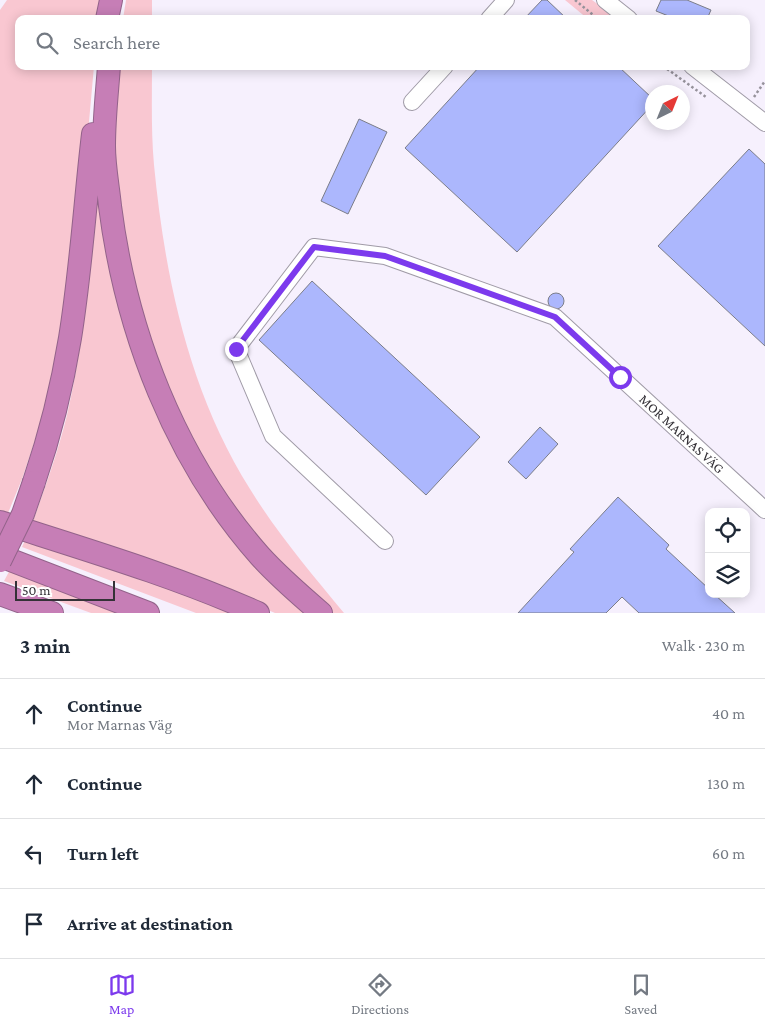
<!DOCTYPE html>
<html lang="en">
<head>
<meta charset="utf-8">
<style>
  :root { --surface:#fff; --page:#f6f6f7; --text:#1f2937; --muted:#747a83; --line:#e0e1e3; --accent:#7c3aed }
  body { margin:0; font-family:"Crimson Pro",serif; background:var(--page); color:var(--text) }
  .controls { position:absolute; right:15px; bottom:15px; display:grid; overflow:hidden; border-radius:10px; box-shadow:0 2px 12px #0003 }
  .controls button { width:45px; height:45px; display:grid; place-items:center; padding:0; border:0; border-bottom:1px solid var(--line); background:var(--surface); color:var(--text); font:25px sans-serif }
  .compass { position:absolute; left:645px; top:85px; width:45px; height:45px; border-radius:50%; background:var(--surface); box-shadow:0 2px 12px #0003; rotate:43deg }
  .scale { position:absolute; left:15px; bottom:12px; width:100px; box-sizing:border-box; padding-left:5px; border:2px solid #343137; border-top:0; font-size:14px; line-height:18px; white-space:nowrap; color:#343137; -webkit-text-stroke:4px #fff; paint-order:stroke }
  .stop { position:absolute; width:15px; height:15px; margin:-11px; border:4px solid #7c3aed; border-radius:50%; background:#fff }
  .stop.end { background:#7c3aed; border-color:#fff; box-shadow:0 1px 5px #0008 }
  .list { margin:0; padding:0; list-style:none }
  h2 { display:flex; justify-content:space-between; align-items:center; height:65px; margin:0; padding:0 20px; font-size:21px }
  h2 small { font-size:16px; font-weight:400; color:var(--muted) }
  .list li { display:grid; grid-template-columns:32px 1fr auto; gap:15px; align-items:center; box-sizing:border-box; height:70px; padding:0 20px; border-top:1px solid var(--line) }
  .list b { display:block; font-size:19px; white-space:nowrap }
  .list p { margin:0; font-size:16px; white-space:nowrap; color:var(--muted) }
  .list em { font-size:16px; font-style:normal; color:var(--muted) }
  .icon { flex:none; width:28px; height:28px; fill:none; stroke:currentColor; stroke-width:2; stroke-linecap:round; stroke-linejoin:round }
  .map { position:relative; flex:none; width:765px; height:613px; overflow:hidden }
  .search { position:absolute; background:var(--surface); box-shadow:0 2px 12px #0003; left:15px; right:15px; top:15px; height:55px; display:flex; align-items:center; gap:12px; box-sizing:border-box; padding:0 18px; border-radius:10px; color:var(--muted); font-size:19px }
  .sheet { height:345px; background:var(--surface) }
  nav { display:flex; justify-content:space-around; align-items:center; box-sizing:border-box; height:70px; border-top:1px solid var(--line); background:var(--surface); font-size:14px; color:var(--muted) }
  nav a { display:grid; justify-items:center; gap:2px }
  nav .on { color:var(--accent) }
  .map>svg:first-child { display:block }
  .green { fill:#f9c7d1 }
  .building { fill:#acb7fd; stroke:#7b7d89 }
  .lines { fill:none; stroke-linecap:round; stroke-linejoin:round }
  .minor-casing { stroke:#a09ba7; stroke-width:18 }
  .highway-casing { stroke:#93638a; stroke-width:24 }
  .path { stroke:#96929b; stroke-width:2.5; stroke-dasharray:2.5 2.5; stroke-linecap:butt }
  .minor { stroke:#fff; stroke-width:16 }
  .highway { stroke:#c67eb6; stroke-width:22 }
  .highway-bridge-casing { stroke:#93638a; stroke-width:24; stroke-linecap:butt }
  .highway-bridge { stroke:#c67eb6; stroke-width:22 }
  .route { stroke:#7c3aed; stroke-width:6 }
  .labels { text-anchor:middle; dominant-baseline:central; stroke-width:5; stroke-linejoin:round; paint-order:stroke }
  .street-label { font-size:14px; fill:#343137; stroke:#fff }
</style>
</head>
<body>
<div class="map">
<svg width="765" height="613" viewBox="0 0 765 613">
  <rect width="100%" height="100%" fill="#f6f0fd"/>
  <!-- green -->
  <path class="green" d="M7,0H104L101,19H19V66H94L87,144L61,340L45,410L22,479L6,518L0,516V10Z
    M126,0H152V19H123Z
    M565,0H592L618,19H588Z
    M116,66H152C152,99 151,132 154,165C165,278 189,392 250,489C277,533 311,573 344,613H332L322,605L267,551L203,464L152,353L129,264L112,138Z
    M98,168L157,402L311,613H275L220,590L32,524C45,488 58,452 67,415C86,334 91,250 98,168Z
    M26,538L244,613H196L22,547Z
    M11,568L134,613H91L4,581Z"/>
  <!-- building -->
  <path class="building" d="M542,0H547L567,19H524Z
    M661,0H687L711,10L707,19H676L656,11Z
    M480,66H618L652,98V105L517,252L405,148Z
    M359,119L387,132L348,214L321,201Z
    M749,149L765,164V346L658,246Z
    M312,281L480,437L426,495L259,340Z
    M548 301a8 8 0 1 1 16 0a8 8 0 1 1-16 0Z
    M540,427L558,444L526,479L508,462Z
    M618,497L669,545L666,549L709,589V594H714L735,613H639L622,597L606,613H518L574,552L570,549Z"/>
  <g class="lines">
    <!-- minor casing -->
    <g class="minor-casing">
      <g id="minor">
        <path d="M605,0L629,19"/>
        <path d="M489,19L506,0"/>
        <path d="M692,66L765,123"/>
        <path d="M412,102L445,66"/>
        <path id="s1" d="M385,541L273,436L236,349L314,247L385,256L555,317L765,510"/>
      </g>
    </g>
    <!-- highway casing -->
    <g class="highway-casing">
      <path id="highway" d="M107,19L111,0
        M109,66C107,93 104,119 104,146C104,166 108,186 110,206C126,332 175,460 260,556C279,577 300,595 321,613
        M34,482C50,435 62,387 70,338C81,270 85,202 93,134
        M0,522C87,550 175,576 258,613
        M0,556L148,613
        M0,594L52,613"/>
    </g>
    <!-- path -->
    <path class="path" d="M575,0L598,19
      M663,66L706,97
      M754,97L765,81"/>
    <!-- minor -->
    <use href="#minor" class="minor"/>
    <!-- highway -->
    <use href="#highway" class="highway"/>
    <!-- highway-bridge casing -->
    <g class="highway-bridge-casing">
      <path id="highway-bridge" d="M0,561L23,514L34,482"/>
    </g>
    <!-- highway-bridge -->
    <use href="#highway-bridge" class="highway-bridge"/>
  </g>
  <g class="lines">
    <!-- route -->
    <path class="route" d="M236,349L314,247L385,256L555,317L620,377"/>
  </g>
  <g class="labels">
    <!-- street labels -->
    <g class="street-label">
      <text stroke="none"><textPath href="#s1" startOffset="801">MOR MARNAS VÄG</textPath></text>
    </g>
  </g>
</svg>
<div class="controls">
<button><svg class="icon" aria-label="locate" viewBox="0 0 24 24"><circle cx="12" cy="12" r="6"/><path d="M12 2v4M12 18v4M2 12h4M18 12h4"/></svg></button>
<button><svg class="icon" aria-label="layers" viewBox="0 0 24 24"><path d="M12 4l9 5-9 5-9-5zM3 14l9 5 9-5"/></svg></button>
</div>
<svg class="compass" viewBox="-18 -18 36 36"><path d="M0-13l5 13h-10z" fill="#e53935"/><path d="M0 13l5-13h-10z" fill="#747a83"/></svg>
<div class="scale">50 m</div>
<div class="stop" style="left:620px;top:377px"></div>
<div class="stop end" style="left:236px;top:349px"></div>
<div class="search"><svg class="icon" aria-label="search" viewBox="0 0 24 24"><circle cx="10" cy="10" r="6"/><path d="M15 15l6 6"/></svg>Search here</div>
</div>
<section class="sheet">
<h2>3 min<small>Walk · 230 m</small></h2>
<ul class="list">
<li><svg class="icon" aria-label="ahead" viewBox="0 0 24 24"><path d="M12 20V5M6 11l6-6 6 6"/></svg><div><b>Continue</b><p>Mor Marnas Väg</p></div><em>40 m</em></li>
<li><svg class="icon" aria-label="ahead" viewBox="0 0 24 24"><path d="M12 20V5M6 11l6-6 6 6"/></svg><div><b>Continue</b></div><em>130 m</em></li>
<li><svg class="icon" aria-label="left" viewBox="0 0 24 24"><path d="M17 20v-9H6M10 6l-5 5 5 5"/></svg><div><b>Turn left</b></div><em>60 m</em></li>
<li><svg class="icon" aria-label="arrive" viewBox="0 0 24 24"><path d="M6 21V4h12l-3 4 3 4H6"/></svg><div><b>Arrive at destination</b></div></li>
</ul>
</section>
<nav>
<a class="on"><svg class="icon" aria-label="map" viewBox="0 0 24 24"><path d="M3 6l6-2 6 2 6-2v14l-6 2-6-2-6 2zM9 4v14M15 6v14"/></svg>Map</a>
<a><svg class="icon" aria-label="directions" viewBox="0 0 24 24"><path d="M12 3l9 9-9 9-9-9zM9 14v-3h6M13 9l2 2-2 2"/></svg>Directions</a>
<a><svg class="icon" aria-label="saved" viewBox="0 0 24 24"><path d="M7 4h10v16l-5-4-5 4z"/></svg>Saved</a>
</nav>
</body>
</html>
